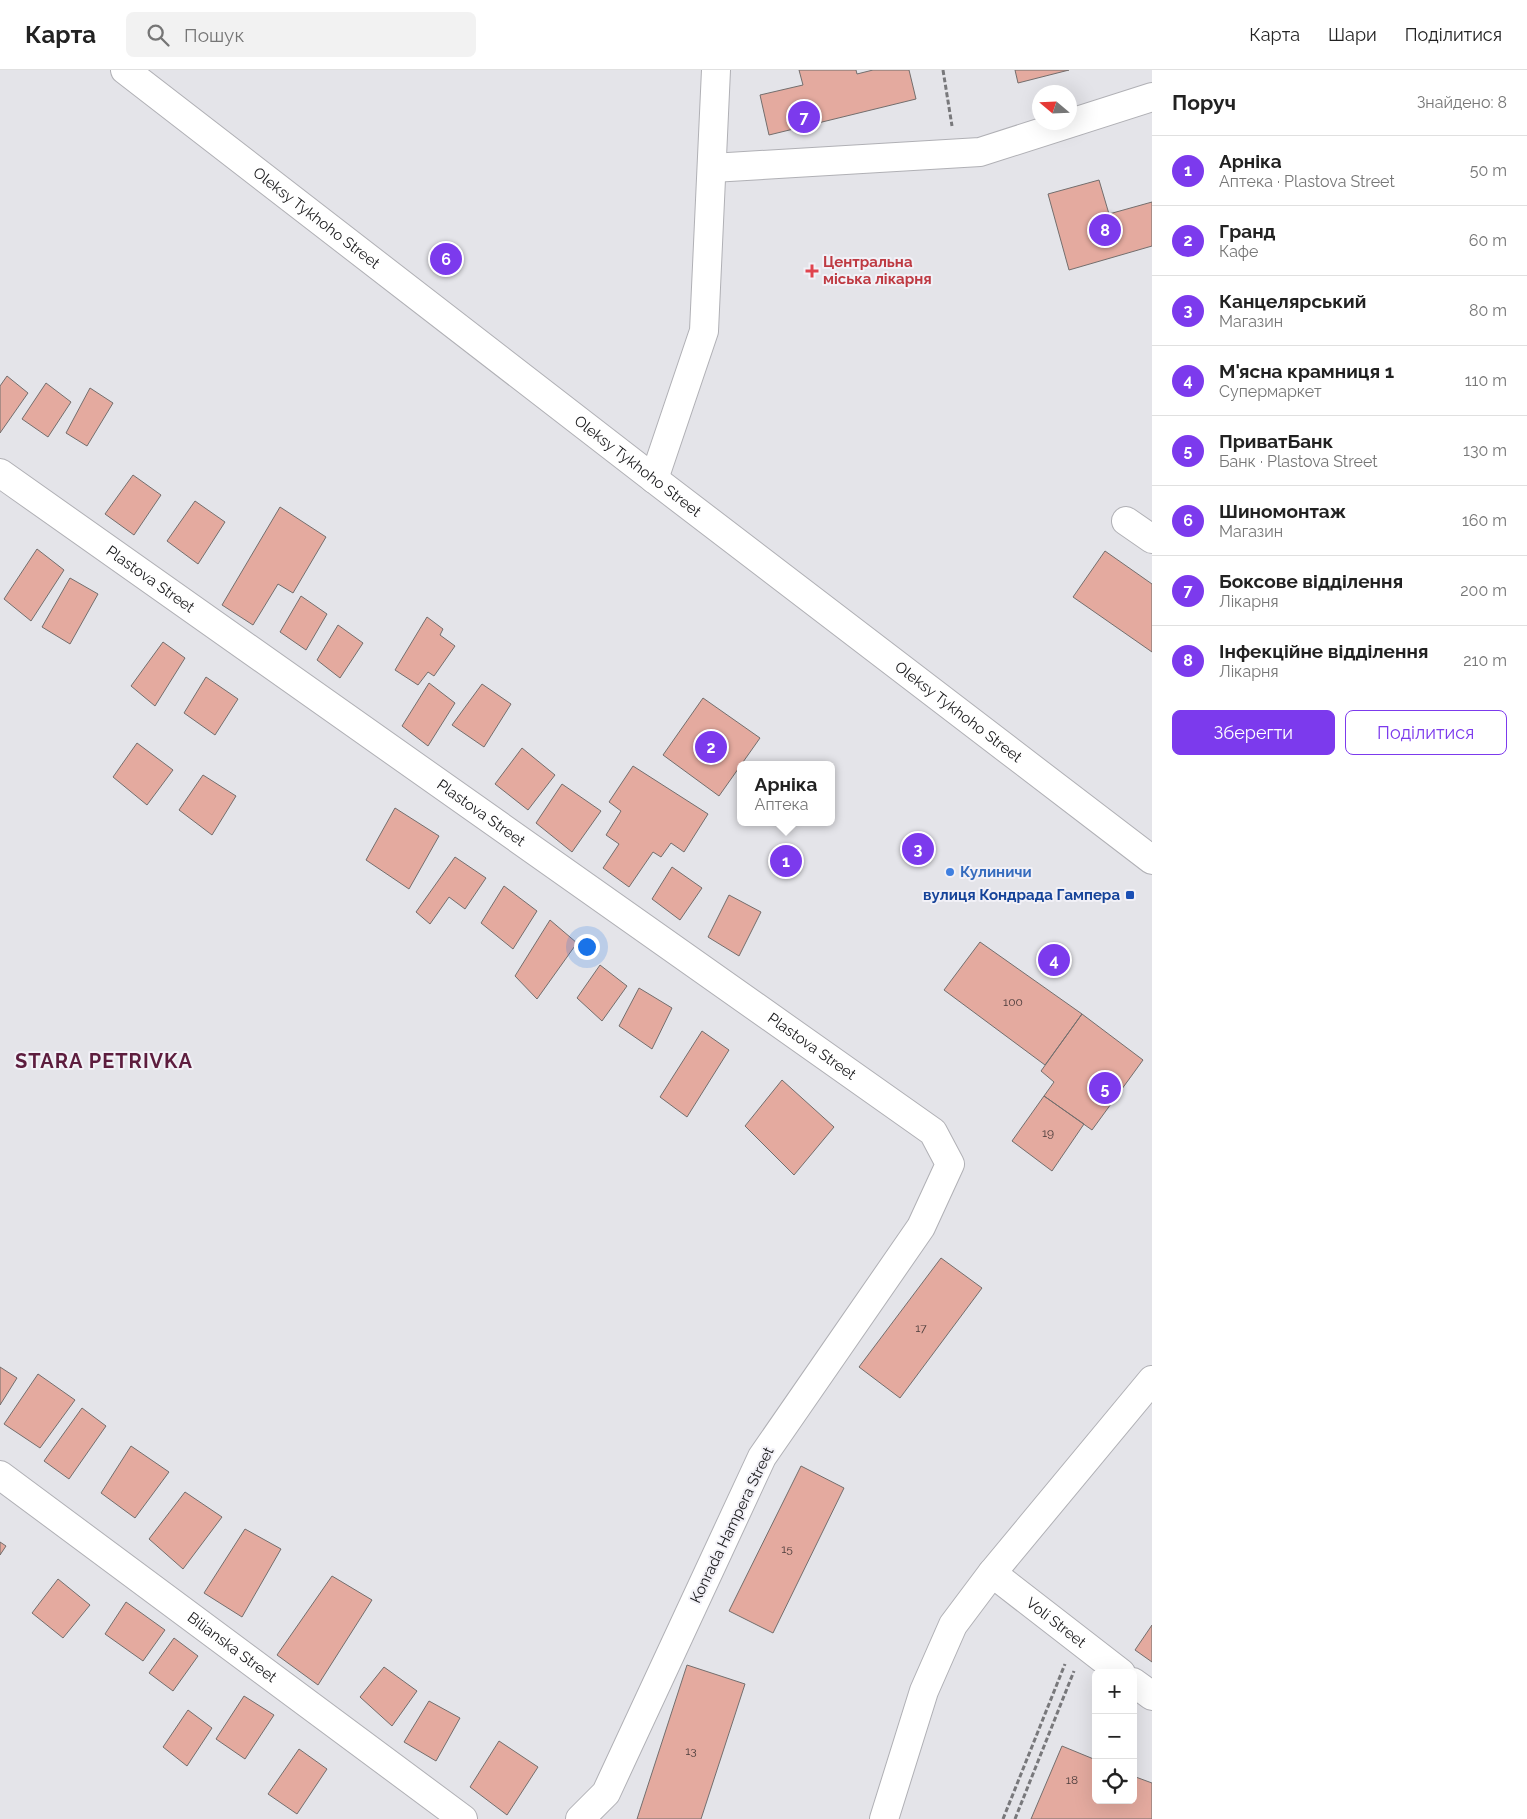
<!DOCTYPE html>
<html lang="uk">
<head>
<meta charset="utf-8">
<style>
  :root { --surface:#fff; --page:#f2f2f2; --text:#222; --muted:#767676; --line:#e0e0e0; --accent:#7c3aed }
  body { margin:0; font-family:Raleway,sans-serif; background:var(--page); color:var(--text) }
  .controls { position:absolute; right:15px; bottom:15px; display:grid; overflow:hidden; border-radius:8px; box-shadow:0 5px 20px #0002 }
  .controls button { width:45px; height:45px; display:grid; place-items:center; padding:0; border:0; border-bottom:1px solid var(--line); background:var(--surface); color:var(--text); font:25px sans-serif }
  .compass { position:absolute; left:1032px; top:15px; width:45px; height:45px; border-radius:50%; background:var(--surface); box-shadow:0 5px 20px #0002; rotate:289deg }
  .you { position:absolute; left:586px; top:876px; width:18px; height:18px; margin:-12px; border:4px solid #fff; border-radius:50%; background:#1a73e8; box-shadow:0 0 0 8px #1a73e833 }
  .badge { display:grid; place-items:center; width:32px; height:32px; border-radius:50%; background:var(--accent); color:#fff; font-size:16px; font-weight:700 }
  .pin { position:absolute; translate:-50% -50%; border:2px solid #fff; box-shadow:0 1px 5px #0006 }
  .popup { position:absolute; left:737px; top:691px; width:98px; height:65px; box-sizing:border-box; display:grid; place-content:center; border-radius:8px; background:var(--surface); filter:drop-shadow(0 1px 4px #0005); font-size:16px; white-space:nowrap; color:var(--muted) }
  .popup b { font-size:19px; color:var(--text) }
  .popup::after { content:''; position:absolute; left:50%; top:100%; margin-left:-10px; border:10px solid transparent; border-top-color:var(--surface) }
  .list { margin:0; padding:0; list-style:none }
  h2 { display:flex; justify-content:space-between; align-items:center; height:65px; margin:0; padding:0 20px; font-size:21px }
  h2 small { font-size:16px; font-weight:400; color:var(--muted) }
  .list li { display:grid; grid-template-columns:32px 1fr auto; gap:15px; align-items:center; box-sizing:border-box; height:70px; padding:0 20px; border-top:1px solid var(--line) }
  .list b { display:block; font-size:19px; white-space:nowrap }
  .list p { margin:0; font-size:16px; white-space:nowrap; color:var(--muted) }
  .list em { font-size:16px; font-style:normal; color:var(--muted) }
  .actions { display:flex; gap:10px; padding:15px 20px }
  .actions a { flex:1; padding:11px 0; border:1px solid var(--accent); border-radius:8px; text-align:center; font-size:18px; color:var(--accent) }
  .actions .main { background:var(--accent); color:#fff }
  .icon { flex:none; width:28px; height:28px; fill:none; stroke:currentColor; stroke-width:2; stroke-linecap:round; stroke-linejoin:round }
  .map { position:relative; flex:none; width:1152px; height:1749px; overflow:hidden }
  header { display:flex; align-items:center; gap:30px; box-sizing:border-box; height:70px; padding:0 25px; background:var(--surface); border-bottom:1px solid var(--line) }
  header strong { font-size:24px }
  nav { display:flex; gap:28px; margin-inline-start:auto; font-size:18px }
  .search { width:350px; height:45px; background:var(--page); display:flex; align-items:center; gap:12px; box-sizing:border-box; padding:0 18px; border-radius:8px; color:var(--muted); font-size:19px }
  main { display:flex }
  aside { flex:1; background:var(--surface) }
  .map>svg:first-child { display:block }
  .building { fill:#e4aa9f; stroke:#736e6d }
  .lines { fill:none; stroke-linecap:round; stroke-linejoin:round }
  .minor-casing { stroke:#b0b0b5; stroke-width:30 }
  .major-casing { stroke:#b0b0b5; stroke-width:30 }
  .path { stroke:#78787b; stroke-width:3; stroke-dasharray:5 2.5; stroke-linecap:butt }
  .minor { stroke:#fff; stroke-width:28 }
  .major { stroke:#fff; stroke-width:28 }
  .health-dot { fill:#e0444e; stroke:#f2f1f7; stroke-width:2 }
  .shop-dot { fill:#3f7fe0; stroke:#f2f1f7; stroke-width:2 }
  .transit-dot { fill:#1a4fb4; stroke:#f2f1f7; stroke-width:2 }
  .labels { text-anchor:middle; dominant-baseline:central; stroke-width:4; stroke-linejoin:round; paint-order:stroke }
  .number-label { font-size:12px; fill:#4c3d3c }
  .street-label { font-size:15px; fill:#19191b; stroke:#f2f1f7 }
  .health-label { font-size:15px; font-weight:bold; fill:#be3a42; stroke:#f2f1f7; text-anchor:start }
  .shop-label { font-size:15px; font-weight:bold; fill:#366cbe; stroke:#f2f1f7; text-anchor:start }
  .transit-label { font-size:15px; font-weight:bold; fill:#164399; stroke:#f2f1f7; text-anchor:end }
  .district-label { font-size:20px; font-weight:bold; letter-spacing:1px; fill:#5d1d3e; stroke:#f2f1f7 }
</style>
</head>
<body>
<header>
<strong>Карта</strong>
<div class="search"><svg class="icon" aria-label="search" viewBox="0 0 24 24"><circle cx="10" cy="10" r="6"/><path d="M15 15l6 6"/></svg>Пошук</div>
<nav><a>Карта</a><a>Шари</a><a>Поділитися</a></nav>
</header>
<main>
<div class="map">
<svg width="1152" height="1749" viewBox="0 0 1152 1749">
  <rect width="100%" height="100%" fill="#e4e4e9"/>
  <!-- building -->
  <path class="building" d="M799,0H856L857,4L873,0H909L916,29L769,65L760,25L803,15Z
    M1015,0H1069L1018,13Z
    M1099,110L1109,144L1152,132V176L1069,200L1048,124Z
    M7,306L28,323L0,363V316Z
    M46,313L71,332L48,367L22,349Z
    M90,318L113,333L87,376L66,363Z
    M133,405L161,425L134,465L105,444Z
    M195,431L225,452L198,494L167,471Z
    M280,437L326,467L293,523L278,514L253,555L222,535Z
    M37,479L64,500L31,551L4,529Z
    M1105,481L1152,514V582L1073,527Z
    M70,508L98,524L70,574L42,557Z
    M301,526L327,544L306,580L280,562Z
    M427,547L443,559L440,565L455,576L434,606L428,602L418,615L395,600Z
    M338,555L363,573L340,608L317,590Z
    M163,572L185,588L155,636L131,616Z
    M206,607L238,629L215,665L184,643Z
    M429,613L455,633L428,676L402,656Z
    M482,614L511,634L484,677L452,655Z
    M703,628L760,668L719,726L663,685Z
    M137,673L173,700L147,735L113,707Z
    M522,678L555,705L528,740L495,714Z
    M633,696L708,744L684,782L671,773L661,787L653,782L629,817L603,798L619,774L606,765L621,741L609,732Z
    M203,705L236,726L212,765L179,740Z
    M562,714L601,741L572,782L536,753Z
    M395,738L439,766L409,819L366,790Z
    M455,787L486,808L465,839L449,827L430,854L416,842Z
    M672,797L702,818L680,850L652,829Z
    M504,816L537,841L513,879L481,853Z
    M729,825L761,842L739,886L708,867Z
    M550,850L577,873L537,929L515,906Z
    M980,872L1082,944L1045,995L944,920Z
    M600,895L627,916L602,951L577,928Z
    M639,918L672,938L652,979L619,956Z
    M1082,944L1143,990L1092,1060L1044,1026L1054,1012L1041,1001Z
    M702,961L729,980L687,1047L660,1027Z
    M782,1010L834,1057L794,1105L745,1056Z
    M1044,1026L1084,1054L1052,1101L1012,1071Z
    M941,1188L982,1218L900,1328L859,1297Z
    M0,1297L17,1308L0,1335Z
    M38,1304L75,1330L40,1378L4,1354Z
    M82,1338L106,1356L69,1409L44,1391Z
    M131,1376L169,1402L135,1448L101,1423Z
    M801,1396L844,1418L773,1563L729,1541Z
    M185,1422L222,1447L183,1499L149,1469Z
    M245,1459L281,1479L242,1547L204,1523Z
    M0,1472L6,1476L0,1485Z
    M332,1506L372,1530L318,1615L277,1585Z
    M58,1509L90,1535L63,1568L32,1543Z
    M126,1532L165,1560L143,1591L105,1564Z
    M1152,1555V1592L1135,1580Z
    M174,1568L198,1586L173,1621L149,1603Z
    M687,1595L745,1614L701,1749H637Z
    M384,1597L417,1621L392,1656L360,1627Z
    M244,1626L274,1645L245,1689L216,1669Z
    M429,1631L460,1648L436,1691L404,1672Z
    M188,1640L212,1658L187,1696L163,1677Z
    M499,1671L538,1697L507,1745L470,1717Z
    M1062,1676L1096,1690V1730H1133V1706L1152,1713V1749H1031Z
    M299,1679L327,1699L297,1744L268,1724Z"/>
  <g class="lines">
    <!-- minor casing -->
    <g class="minor-casing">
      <g id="minor">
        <path d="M712,98L980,82L1152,27"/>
        <path id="s1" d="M0,403L933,1062L950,1094L921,1157L762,1387L606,1723L580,1749"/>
        <path d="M654,409L704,261L716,0"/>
        <path d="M1126,451L1152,469"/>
        <path id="s2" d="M0,1405L463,1749"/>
        <path id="s3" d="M992,1503L1121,1603"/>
        <path d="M1133,1612L1152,1626"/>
      </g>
    </g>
    <!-- major casing -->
    <g class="major-casing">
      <g id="major">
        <path id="s4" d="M125,0L654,409L1152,790"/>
        <path d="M884,1749L924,1621L953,1555L992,1503L1152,1310"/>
      </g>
    </g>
    <!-- path -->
    <path class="path" d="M943,0L952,56
      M1003,1749L1065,1594
      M1015,1749L1074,1601"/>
    <!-- minor -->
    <use href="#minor" class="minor"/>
    <!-- major -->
    <use href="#major" class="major"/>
  </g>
  <!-- markers -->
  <path class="health-dot" d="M809.5 193.5h5v5h5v5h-5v5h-5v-5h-5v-5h5z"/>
  <circle class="shop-dot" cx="950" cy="802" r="5"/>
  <rect class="transit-dot" x="1125" y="820" width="10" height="10" rx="2.5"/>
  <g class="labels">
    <!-- number labels -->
    <g class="number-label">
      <text x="1013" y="932">100</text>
      <text x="1048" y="1063">19</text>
      <text x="921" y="1258">17</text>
      <text x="787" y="1479">15</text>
      <text x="691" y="1681">13</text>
      <text x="1072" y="1710">18</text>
    </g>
    <!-- street labels -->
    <g class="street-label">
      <text stroke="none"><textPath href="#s4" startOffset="242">Oleksy Tykhoho Street</textPath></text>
      <text stroke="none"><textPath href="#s4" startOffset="648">Oleksy Tykhoho Street</textPath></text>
      <text stroke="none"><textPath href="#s1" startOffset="184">Plastova Street</textPath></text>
      <text stroke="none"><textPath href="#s4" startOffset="1052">Oleksy Tykhoho Street</textPath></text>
      <text stroke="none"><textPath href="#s1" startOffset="589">Plastova Street</textPath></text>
      <text stroke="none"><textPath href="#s1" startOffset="994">Plastova Street</textPath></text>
      <text transform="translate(732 1455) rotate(-64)">Konrada Hampera Street</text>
      <text stroke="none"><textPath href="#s3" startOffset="81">Voli Street</textPath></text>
      <text stroke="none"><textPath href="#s2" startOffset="289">Bilianska Street</textPath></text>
    </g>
    <!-- health labels -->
    <g class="health-label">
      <text x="823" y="192">Центральна<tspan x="823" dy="17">міська лікарня</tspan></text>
    </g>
    <!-- shop labels -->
    <g class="shop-label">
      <text x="960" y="802">Кулиничи</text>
    </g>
    <!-- transit labels -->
    <g class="transit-label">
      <text x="1120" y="825">вулиця Кондрада Гампера</text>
    </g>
    <!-- district labels -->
    <g class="district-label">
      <text x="104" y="991">STARA PETRIVKA</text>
    </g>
  </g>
</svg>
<div class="controls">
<button>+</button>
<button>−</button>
<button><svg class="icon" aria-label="locate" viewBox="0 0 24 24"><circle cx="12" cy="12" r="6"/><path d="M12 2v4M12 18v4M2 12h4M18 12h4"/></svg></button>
</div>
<svg class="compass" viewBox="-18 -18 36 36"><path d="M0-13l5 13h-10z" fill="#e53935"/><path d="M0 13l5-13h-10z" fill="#767676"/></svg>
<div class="you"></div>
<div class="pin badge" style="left:786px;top:791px">1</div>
<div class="popup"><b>Арніка</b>Аптека</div>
<div class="pin badge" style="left:711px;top:677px">2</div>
<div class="pin badge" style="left:918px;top:779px">3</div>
<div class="pin badge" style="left:1054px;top:890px">4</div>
<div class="pin badge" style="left:1105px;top:1018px">5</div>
<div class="pin badge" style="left:446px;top:189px">6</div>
<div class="pin badge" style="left:804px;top:47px">7</div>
<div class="pin badge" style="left:1105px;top:160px">8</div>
</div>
<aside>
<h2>Поруч<small>Знайдено: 8</small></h2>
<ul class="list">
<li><span class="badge">1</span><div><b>Арніка</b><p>Аптека · Plastova Street</p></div><em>50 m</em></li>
<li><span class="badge">2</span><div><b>Гранд</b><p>Кафе</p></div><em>60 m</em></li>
<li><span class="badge">3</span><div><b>Канцелярський</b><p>Магазин</p></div><em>80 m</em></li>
<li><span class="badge">4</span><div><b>М'ясна крамниця 1</b><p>Супермаркет</p></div><em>110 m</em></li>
<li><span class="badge">5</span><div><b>ПриватБанк</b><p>Банк · Plastova Street</p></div><em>130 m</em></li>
<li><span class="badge">6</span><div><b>Шиномонтаж</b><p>Магазин</p></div><em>160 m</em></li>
<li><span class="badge">7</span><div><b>Боксове відділення</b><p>Лікарня</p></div><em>200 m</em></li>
<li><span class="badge">8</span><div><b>Інфекційне відділення</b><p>Лікарня</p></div><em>210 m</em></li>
</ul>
<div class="actions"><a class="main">Зберегти</a><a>Поділитися</a></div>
</aside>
</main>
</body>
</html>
